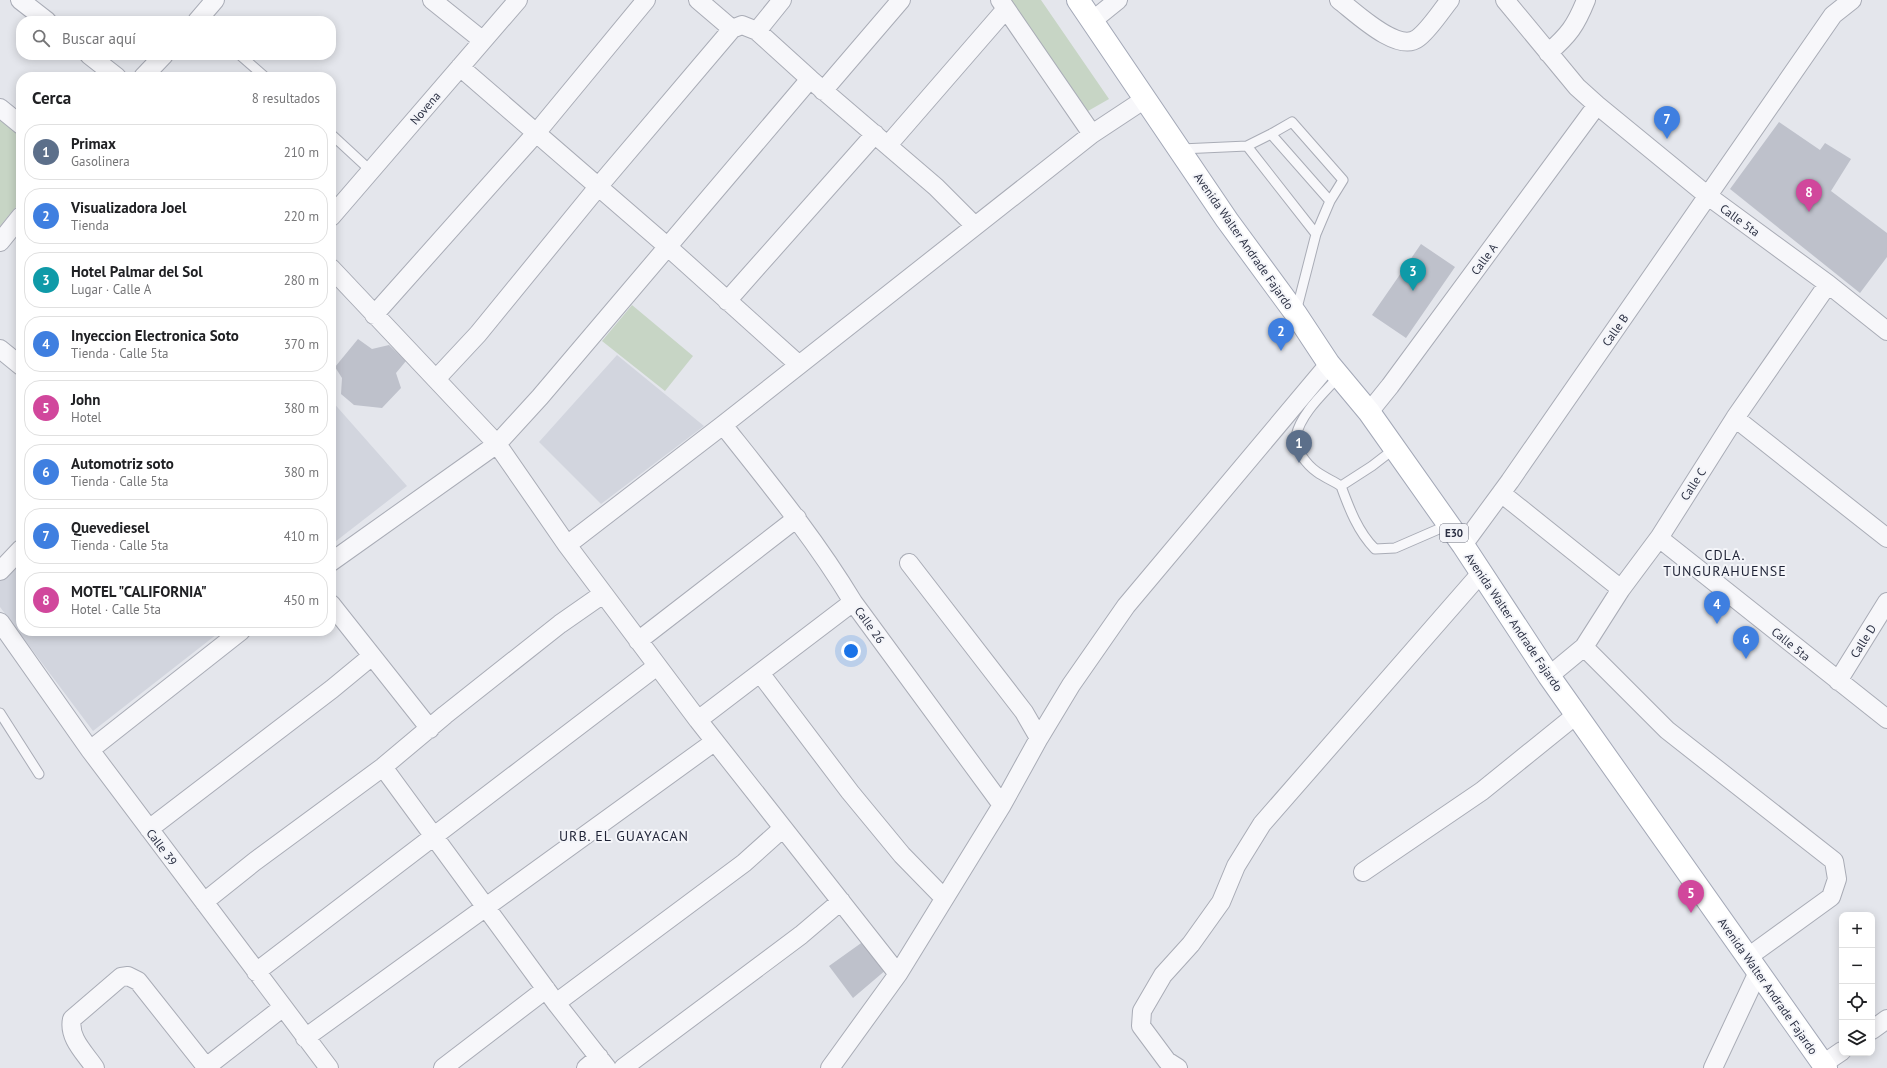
<!DOCTYPE html>
<html lang="es">
<head>
<meta charset="utf-8">
<style>
  :root { --surface:#fff; --page:#f2f2f2; --text:#202124; --muted:#757577; --line:#e0e0e0; --accent:#cd4d4c }
  body { margin:0; font-family:"PT Sans",sans-serif; background:var(--page); color:var(--text) }
  .controls { position:absolute; right:12px; bottom:12px; display:grid; overflow:hidden; border-radius:8px; box-shadow:0 2px 10px #0003 }
  .controls button { width:36px; height:36px; display:grid; place-items:center; padding:0; border:0; border-bottom:1px solid var(--line); background:var(--surface); color:var(--text); font:20px sans-serif }
  .you { position:absolute; left:851px; top:651px; width:14px; height:14px; margin:-10px; border:3px solid #fff; border-radius:50%; background:#1a73e8; box-shadow:0 0 0 6px #1a73e833 }
  .badge { display:grid; place-items:center; width:26px; height:26px; border-radius:50%; background:var(--accent); color:#fff; font-size:13px; font-weight:700 }
  .pin { position:absolute; translate:-50% -33px; filter:drop-shadow(0 1px 2px #0008) }
  .pin::after { content:''; position:absolute; top:21px; width:14px; height:12px; background:inherit; clip-path:polygon(0 0,100% 0,50% 100%) }
  .list { margin:0; padding:0; list-style:none }
  h2 { display:flex; justify-content:space-between; align-items:center; height:52px; margin:0; padding:0 16px; font-size:17px }
  h2 small { font-size:13px; font-weight:400; color:var(--muted) }
  .list li { display:grid; grid-template-columns:26px 1fr auto; gap:12px; align-items:center; box-sizing:border-box; height:56px; margin:0 8px 8px; padding:0 8px; border:1px solid var(--line); border-radius:16px }
  .list b { display:block; font-size:15px; white-space:nowrap }
  .list p { margin:0; font-size:13px; white-space:nowrap; color:var(--muted) }
  .list em { font-size:13px; font-style:normal; color:var(--muted) }
  .icon { flex:none; width:22px; height:22px; fill:none; stroke:currentColor; stroke-width:2; stroke-linecap:round; stroke-linejoin:round }
  .map { position:relative; flex:none; width:1887px; height:1068px; overflow:hidden }
  .search { position:absolute; background:var(--surface); box-shadow:0 2px 10px #0003; left:16px; top:16px; width:320px; height:44px; display:flex; align-items:center; gap:10px; box-sizing:border-box; padding:0 14px; border-radius:16px; color:var(--muted); font-size:15px }
  .panel { position:absolute; background:var(--surface); box-shadow:0 2px 10px #0003; left:16px; top:72px; width:320px; height:564px; border-radius:16px }
  .map>svg:first-child { display:block }
  .built { fill:#d2d5de }
  .green { fill:#c7d5c5 }
  .building { fill:#bec1cb }
  .lines { fill:none; stroke-linecap:round; stroke-linejoin:round }
  .lane-casing { stroke:#a9acb6; stroke-width:11 }
  .street-casing { stroke:#a9acb6; stroke-width:20 }
  .primary-casing { stroke:#a3a8b7; stroke-width:24 }
  .lane { stroke:#f7f7fa; stroke-width:9 }
  .street { stroke:#f7f7fa; stroke-width:18 }
  .primary { stroke:#fff; stroke-width:22 }
  .labels { text-anchor:middle; dominant-baseline:central; stroke-width:4; stroke-linejoin:round; paint-order:stroke }
  .shield { fill:#f4f5f9; stroke:#686c7a; stroke-width:1 }
  .shield-label { font-size:11px; font-weight:bold; fill:#2c3144 }
  .street-label { font-size:12px; fill:#2c3144; stroke:#f4f5f9 }
  .quarter-label { font-size:14px; letter-spacing:1px; fill:#1e2235; stroke:#f4f5f9 }
</style>
</head>
<body>
<div class="map">
<svg width="1887" height="1068" viewBox="0 0 1887 1068">
  <rect width="100%" height="100%" fill="#e4e6ec"/>
  <!-- built -->
  <path class="built" d="M617,355L704,426L601,504L539,442Z
    M331,400L407,486L331,545Z
    M21,560V631H221L93,731L0,607V580Z"/>
  <!-- green -->
  <path class="green" d="M1011,0H1041L1109,99L1088,111Z
    M0,119L21,135V201L0,226Z
    M632,305L693,356L665,391L602,341Z"/>
  <!-- building -->
  <path class="building" d="M1779,122L1820,150L1825,143L1851,159L1831,191L1887,233V257L1860,293L1730,189Z
    M1421,244L1455,267L1406,338L1372,315Z
    M358,339L372,349L389,345L406,361L396,373L401,388L382,408L354,405L341,394L342,378L335,367Z
    M864,941L887,969L853,998L829,966Z"/>
  <g class="lines">
    <!-- lane casing -->
    <g class="lane-casing">
      <path id="lane" d="M240,55L265,77
        M331,134L371,171
        M1271,134L1330,201
        M1247,146L1316,234
        M1181,149L1247,146L1271,134L1292,122L1343,180L1330,201L1316,234L1296,312
        M1339,376C1324,393 1301,413 1296,436C1294,449 1307,465 1317,472C1324,477 1333,481 1341,486L1372,466L1394,449
        M1341,486C1349,508 1358,532 1375,549L1395,548L1448,525
        M0,713L39,774"/>
    </g>
    <!-- street casing -->
    <g class="street-casing">
      <path id="street" d="M20,0L47,21
        M432,0L482,40
        M698,0L732,29L742,25L757,31L810,79L936,187L975,226
        M1000,0L1092,134
        M1339,0C1355,12 1398,54 1418,38C1429,30 1441,11 1450,0
        M1505,0L1577,87L1597,105L1708,196L1828,284L1887,331
        M197,21L215,0
        M1092,21L1118,0
        M757,31L782,0
        M1548,53C1569,35 1576,25 1586,0
        M89,55L117,77
        M460,67L668,247L798,364
        M143,77L164,55
        M823,91L901,0
        M0,108L21,125
        M888,145L1006,9
        M331,217L518,0
        M0,242L21,216
        M331,268L497,444L567,545L698,720L898,974
        M727,301L875,134
        M374,315L537,132L646,0
        M0,349L21,366
        M436,379L478,334L598,187L732,29
        M1369,412L1390,386L1597,105
        M1735,418L1887,538
        M723,425C769,483 815,539 853,602
        M1501,493L1621,589
        M1659,538L1887,719
        M567,545L723,425L1092,134L1145,99
        M1463,545L1510,481L1833,15L1852,0
        M331,562L497,444L540,397L810,79
        M909,563L1024,712L1039,738
        M0,571L21,549
        M331,604L430,729
        M0,622L90,750L329,1068
        M638,641L797,518
        M1584,647L1667,730L1834,861L1837,879L1831,897L1748,957
        M760,673L850,792L902,855L944,898
        M1549,676L1584,647L1621,589L1659,538L1735,418L1828,284
        M1838,681L1887,602
        M698,720L853,602L1002,805
        M90,750L241,631
        M383,767L556,1003L607,1068
        M149,829L332,689L372,656
        M1363,872L1482,791L1576,715
        M204,902L254,862L383,767L445,715L560,624L603,594
        M256,972L657,666
        M556,1003L744,863L783,828
        M1872,1030L1887,1019
        M305,1038L714,742
        M1823,1064L1842,1051
        M95,1068C85,1053 68,1038 72,1019L121,977L128,976L138,981L207,1068
        M205,1068L282,1008
        M443,1068L546,989
        M586,1068L599,1057
        M623,1068L801,935L841,901
        M830,1068L898,974L1002,805L1039,738L1071,685L1126,606L1329,364
        M1178,1068L1167,1061L1141,1026L1142,1011L1163,975L1191,944L1221,902L1236,866L1262,824L1481,573
        M1713,1068L1758,972"/>
    </g>
    <!-- primary casing -->
    <g class="primary-casing">
      <path id="primary" d="M1078,0L1227,220L1296,314L1329,364L1369,412L1463,545L1549,676L1826,1068"/>
    </g>
    <!-- lane -->
    <use href="#lane" class="lane"/>
    <!-- street -->
    <use href="#street" class="street"/>
    <!-- primary -->
    <use href="#primary" class="primary"/>
  </g>
  <g class="labels">
    <!-- shield labels -->
    <rect class="shield" x="1440" y="524" width="28" height="18" rx="3"/>
    <g class="shield-label">
      <text x="1454" y="533">E30</text>
    </g>
    <!-- street labels -->
    <g class="street-label">
      <text transform="translate(425 108) rotate(-49)">Novena</text>
      <text transform="translate(1740 220) rotate(36)">Calle 5ta</text>
      <text transform="translate(1244 241) rotate(55)">Avenida Walter Andrade Fajardo</text>
      <text transform="translate(1484 259) rotate(-54)">Calle A</text>
      <text transform="translate(1615 330) rotate(-55)">Calle B</text>
      <text transform="translate(1693 484) rotate(-57)">Calle C</text>
      <text transform="translate(1514 622) rotate(56)">Avenida Walter Andrade Fajardo</text>
      <text transform="translate(870 625) rotate(54)">Calle 26</text>
      <text transform="translate(1863 641) rotate(-58)">Calle D</text>
      <text transform="translate(1791 644) rotate(39)">Calle 5ta</text>
      <text transform="translate(162 847) rotate(53)">Calle 39</text>
      <text transform="translate(1768 986) rotate(55)">Avenida Walter Andrade Fajardo</text>
    </g>
    <!-- quarter labels -->
    <g class="quarter-label">
      <text x="1725" y="555">CDLA.<tspan x="1725" dy="16">TUNGURAHUENSE</tspan></text>
      <text x="624" y="836">URB. EL GUAYACAN</text>
    </g>
  </g>
</svg>
<div class="controls">
<button>+</button>
<button>−</button>
<button><svg class="icon" aria-label="locate" viewBox="0 0 24 24"><circle cx="12" cy="12" r="6"/><path d="M12 2v4M12 18v4M2 12h4M18 12h4"/></svg></button>
<button><svg class="icon" aria-label="layers" viewBox="0 0 24 24"><path d="M12 4l9 5-9 5-9-5zM3 14l9 5 9-5"/></svg></button>
</div>
<div class="you"></div>
<div class="pin badge" style="left:1299px;top:463px;background:#5c6f8a">1</div>
<div class="pin badge" style="left:1281px;top:351px;background:#3f7fe0">2</div>
<div class="pin badge" style="left:1413px;top:291px;background:#0f9aa8">3</div>
<div class="pin badge" style="left:1717px;top:624px;background:#3f7fe0">4</div>
<div class="pin badge" style="left:1691px;top:913px;background:#d1479c">5</div>
<div class="pin badge" style="left:1746px;top:659px;background:#3f7fe0">6</div>
<div class="pin badge" style="left:1667px;top:139px;background:#3f7fe0">7</div>
<div class="pin badge" style="left:1809px;top:212px;background:#d1479c">8</div>
<div class="search"><svg class="icon" aria-label="search" viewBox="0 0 24 24"><circle cx="10" cy="10" r="6"/><path d="M15 15l6 6"/></svg>Buscar aquí</div>
<section class="panel">
<h2>Cerca<small>8 resultados</small></h2>
<ul class="list">
<li><span class="badge" style="background:#5c6f8a">1</span><div><b>Primax</b><p>Gasolinera</p></div><em>210 m</em></li>
<li><span class="badge" style="background:#3f7fe0">2</span><div><b>Visualizadora Joel</b><p>Tienda</p></div><em>220 m</em></li>
<li><span class="badge" style="background:#0f9aa8">3</span><div><b>Hotel Palmar del Sol</b><p>Lugar · Calle A</p></div><em>280 m</em></li>
<li><span class="badge" style="background:#3f7fe0">4</span><div><b>Inyeccion Electronica Soto</b><p>Tienda · Calle 5ta</p></div><em>370 m</em></li>
<li><span class="badge" style="background:#d1479c">5</span><div><b>John</b><p>Hotel</p></div><em>380 m</em></li>
<li><span class="badge" style="background:#3f7fe0">6</span><div><b>Automotriz soto</b><p>Tienda · Calle 5ta</p></div><em>380 m</em></li>
<li><span class="badge" style="background:#3f7fe0">7</span><div><b>Quevediesel</b><p>Tienda · Calle 5ta</p></div><em>410 m</em></li>
<li><span class="badge" style="background:#d1479c">8</span><div><b>MOTEL &quot;CALIFORNIA&quot;</b><p>Hotel · Calle 5ta</p></div><em>450 m</em></li>
</ul>
</section>
</div>
</body>
</html>
